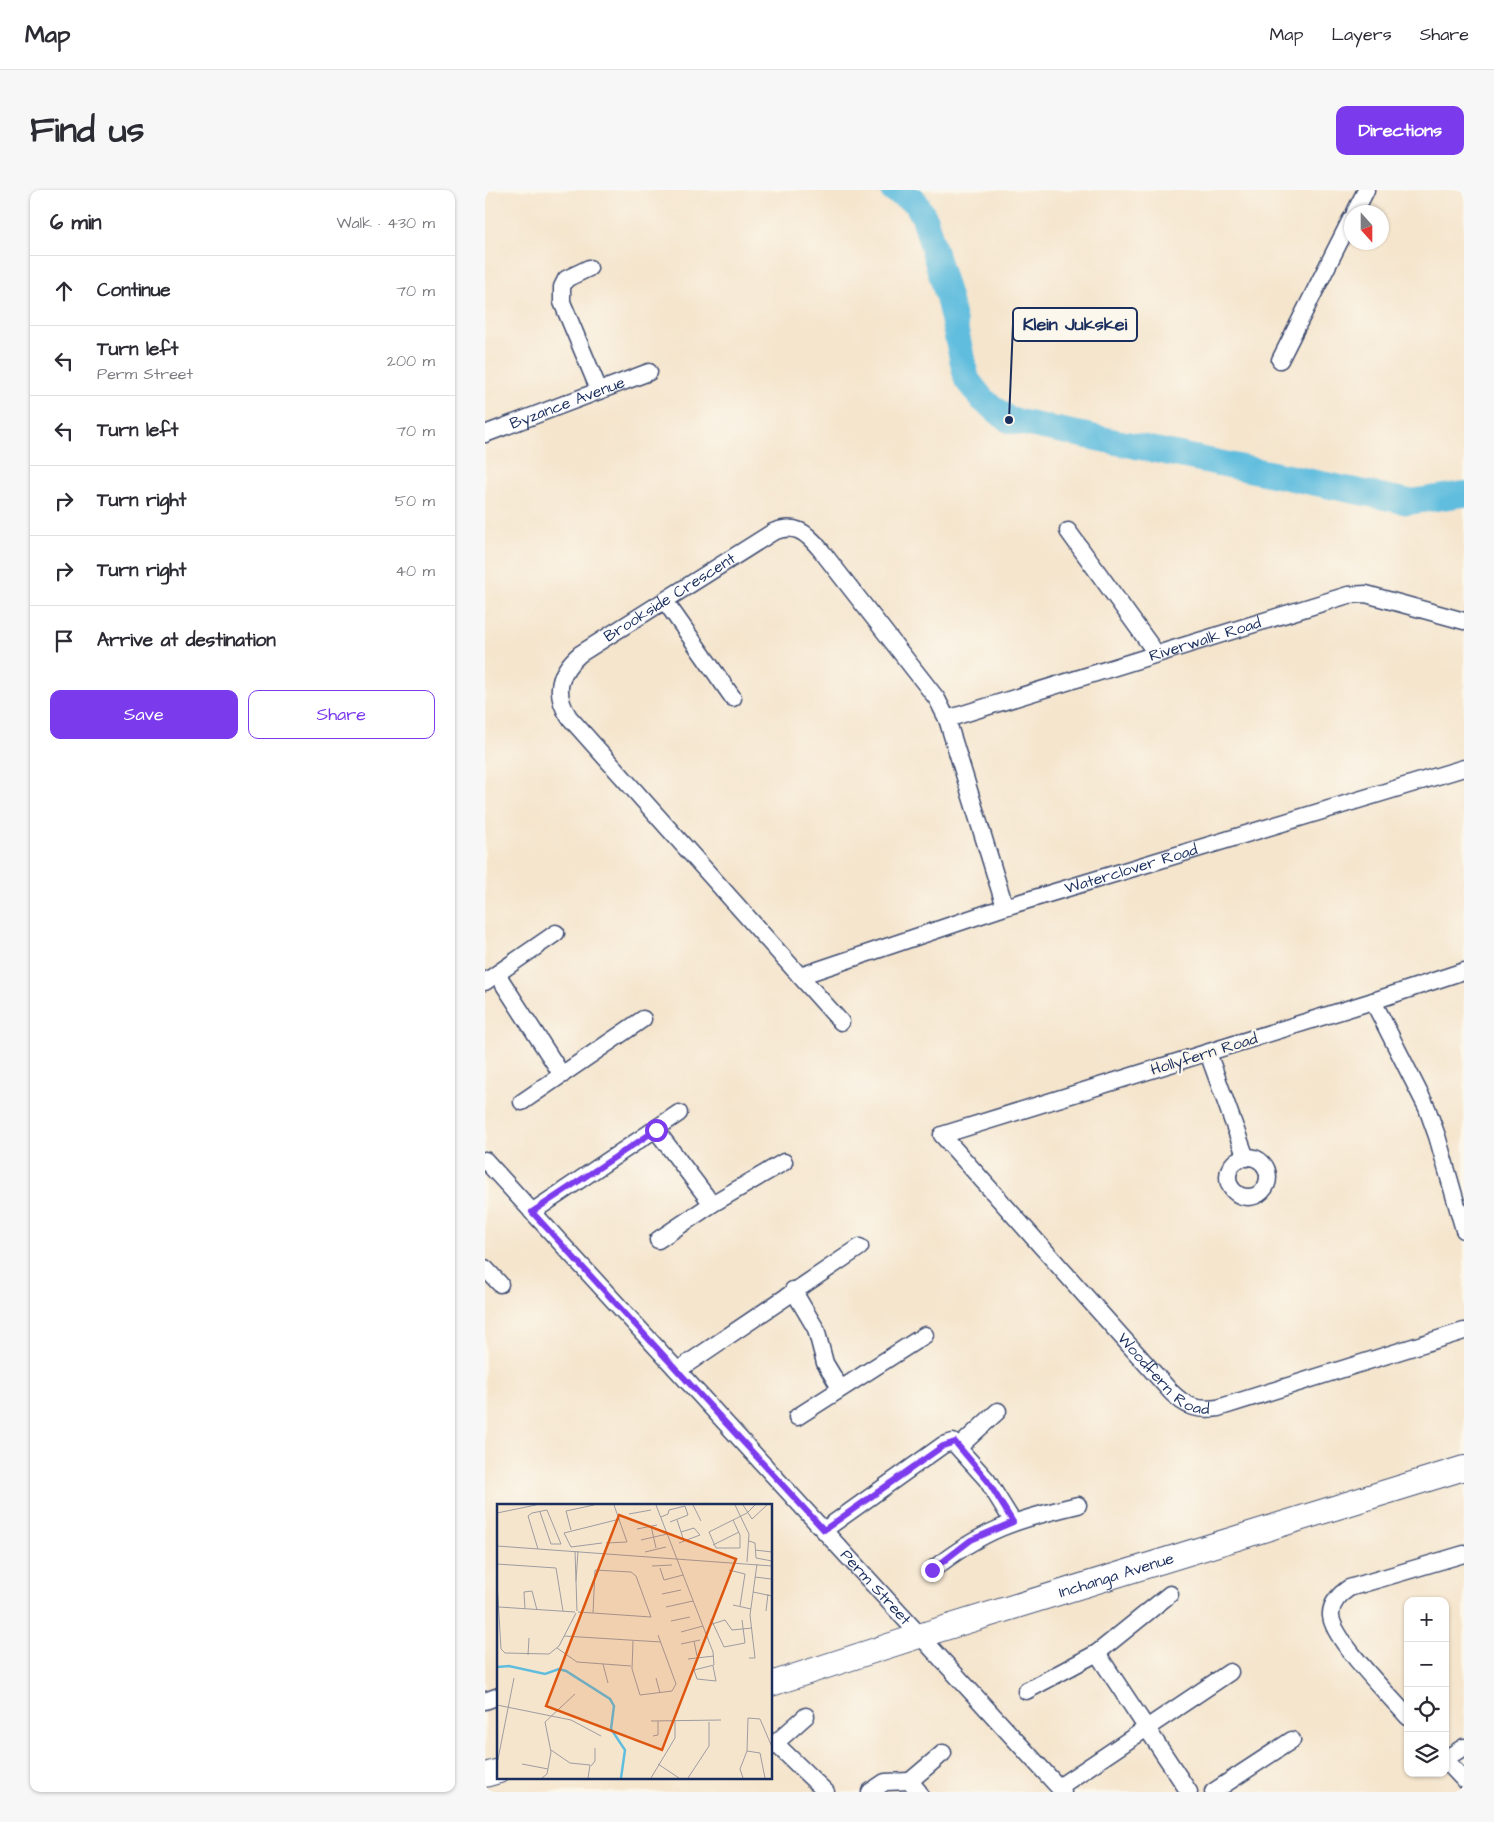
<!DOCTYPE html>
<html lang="en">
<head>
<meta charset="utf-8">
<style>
  :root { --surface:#fff; --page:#f7f7f7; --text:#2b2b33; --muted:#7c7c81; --line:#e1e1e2; --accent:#7c3aed }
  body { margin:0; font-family:"Architects Daughter",sans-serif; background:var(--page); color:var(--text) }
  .controls { position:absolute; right:15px; bottom:15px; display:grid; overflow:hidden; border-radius:10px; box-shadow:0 1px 4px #0004 }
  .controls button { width:45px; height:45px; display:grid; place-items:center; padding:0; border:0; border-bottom:1px solid var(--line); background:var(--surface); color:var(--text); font:25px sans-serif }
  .compass { position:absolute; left:859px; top:15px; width:45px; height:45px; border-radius:50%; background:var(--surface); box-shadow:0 1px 4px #0004; rotate:159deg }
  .stop { position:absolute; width:15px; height:15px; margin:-11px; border:4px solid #7c3aed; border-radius:50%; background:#fff }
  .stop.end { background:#7c3aed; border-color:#fff; box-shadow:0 1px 5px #0008 }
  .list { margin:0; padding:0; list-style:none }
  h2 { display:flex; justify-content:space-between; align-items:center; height:65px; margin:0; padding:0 20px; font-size:21px }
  h2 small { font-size:16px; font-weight:400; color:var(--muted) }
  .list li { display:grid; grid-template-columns:32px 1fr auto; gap:15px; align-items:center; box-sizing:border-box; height:70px; padding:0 20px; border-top:1px solid var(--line) }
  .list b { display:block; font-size:19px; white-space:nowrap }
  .list p { margin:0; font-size:16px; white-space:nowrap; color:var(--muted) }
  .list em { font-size:16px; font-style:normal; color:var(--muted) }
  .actions { display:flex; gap:10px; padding:15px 20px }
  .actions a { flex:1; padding:11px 0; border:1px solid var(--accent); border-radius:10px; text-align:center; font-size:18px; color:var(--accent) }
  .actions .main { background:var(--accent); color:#fff }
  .icon { flex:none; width:28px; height:28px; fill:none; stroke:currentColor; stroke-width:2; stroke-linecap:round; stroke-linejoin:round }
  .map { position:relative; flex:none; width:979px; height:1602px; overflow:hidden; border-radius:10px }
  header { display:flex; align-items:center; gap:30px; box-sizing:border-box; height:70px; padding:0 25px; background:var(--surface); border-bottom:1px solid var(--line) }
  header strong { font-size:24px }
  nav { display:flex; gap:28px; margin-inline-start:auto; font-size:18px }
  .intro { display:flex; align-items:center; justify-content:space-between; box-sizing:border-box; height:120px; padding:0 30px }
  h1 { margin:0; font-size:35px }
  .button { padding:12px 22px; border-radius:10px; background:var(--accent); color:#fff; font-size:18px; font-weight:700 }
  main { display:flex; gap:30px; padding:0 30px }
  aside { flex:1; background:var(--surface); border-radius:10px; box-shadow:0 1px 4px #0004 }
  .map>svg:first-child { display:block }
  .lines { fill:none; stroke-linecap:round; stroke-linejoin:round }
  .river { stroke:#60bdde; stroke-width:26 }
  .street-casing { stroke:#3c4a6f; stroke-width:19 }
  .secondary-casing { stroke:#3c4a6f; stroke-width:26 }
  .street { stroke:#fff; stroke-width:16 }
  .secondary { stroke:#fff; stroke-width:24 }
  .route { stroke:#7c3aed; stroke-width:6 }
  .labels { text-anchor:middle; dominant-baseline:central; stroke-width:4.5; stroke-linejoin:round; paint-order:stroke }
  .street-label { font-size:16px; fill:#1b2f5e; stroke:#fbf7ec }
  .inset-river { fill:none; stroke:#60bdde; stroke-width:2.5 }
  .inset-road { fill:none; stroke:#9e9ca1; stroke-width:1 }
  .view { fill:#de5710; fill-opacity:0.15; stroke:#de5710; stroke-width:2.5 }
  .inset-edge { fill:none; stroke:#1b2f5e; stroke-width:2.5 }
  .leader { fill:none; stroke:#1b2f5e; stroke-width:2 }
  .callout-dot { fill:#1b2f5e; stroke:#fbf7ec; stroke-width:2 }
  .callout { fill:#fbf7ec; stroke:#1b2f5e; stroke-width:2 }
  .callout-label { font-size:18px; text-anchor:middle; font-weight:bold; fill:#1b2f5e }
</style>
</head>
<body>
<header>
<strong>Map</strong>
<nav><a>Map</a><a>Layers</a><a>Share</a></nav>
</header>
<div class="intro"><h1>Find us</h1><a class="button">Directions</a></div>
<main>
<aside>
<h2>6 min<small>Walk · 430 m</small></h2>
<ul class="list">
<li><svg class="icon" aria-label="ahead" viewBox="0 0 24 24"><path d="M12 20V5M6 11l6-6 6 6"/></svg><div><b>Continue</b></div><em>70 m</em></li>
<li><svg class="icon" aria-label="left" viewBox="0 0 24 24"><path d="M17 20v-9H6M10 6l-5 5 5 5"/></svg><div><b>Turn left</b><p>Perm Street</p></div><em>200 m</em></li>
<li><svg class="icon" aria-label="left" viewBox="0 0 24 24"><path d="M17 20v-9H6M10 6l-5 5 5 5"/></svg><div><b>Turn left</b></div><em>70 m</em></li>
<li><svg class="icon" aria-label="right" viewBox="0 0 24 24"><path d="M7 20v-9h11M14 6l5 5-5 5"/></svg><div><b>Turn right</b></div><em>50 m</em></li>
<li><svg class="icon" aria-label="right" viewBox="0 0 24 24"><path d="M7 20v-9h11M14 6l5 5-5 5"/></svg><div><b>Turn right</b></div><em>40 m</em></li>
<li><svg class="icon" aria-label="arrive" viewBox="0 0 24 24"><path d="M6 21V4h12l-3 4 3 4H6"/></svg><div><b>Arrive at destination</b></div></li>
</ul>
<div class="actions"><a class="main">Save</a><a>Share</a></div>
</aside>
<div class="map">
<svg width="979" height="1602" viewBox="0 0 979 1602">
  <rect width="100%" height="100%" fill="#fbf7ec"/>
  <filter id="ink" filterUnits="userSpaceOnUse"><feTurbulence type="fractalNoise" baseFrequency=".02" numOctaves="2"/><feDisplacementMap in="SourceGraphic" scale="10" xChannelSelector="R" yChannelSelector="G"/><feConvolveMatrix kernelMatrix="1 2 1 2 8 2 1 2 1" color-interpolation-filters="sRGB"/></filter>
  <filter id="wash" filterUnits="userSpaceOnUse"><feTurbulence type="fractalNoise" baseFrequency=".0096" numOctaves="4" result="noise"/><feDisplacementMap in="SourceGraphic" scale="20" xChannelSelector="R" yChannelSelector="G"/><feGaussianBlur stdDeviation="1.12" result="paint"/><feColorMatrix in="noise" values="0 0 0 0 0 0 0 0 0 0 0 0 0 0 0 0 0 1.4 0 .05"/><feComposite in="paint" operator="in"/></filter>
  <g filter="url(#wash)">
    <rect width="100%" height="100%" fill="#f5e5cd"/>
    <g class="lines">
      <!-- river -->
      <path class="river" d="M408,0L430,11L439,27L463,107L482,190L498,210L524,230L924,312L979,304"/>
    </g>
  </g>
  <g filter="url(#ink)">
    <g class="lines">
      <!-- street casing -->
      <g class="street-casing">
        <g id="street">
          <path d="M870,22L881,0"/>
          <path d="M104,78L81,89L77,97V112L114,200"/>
          <path d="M795,170L866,29"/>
          <path id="s1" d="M0,244L164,182"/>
          <path d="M583,341L671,463"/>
          <path d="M180,411L248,508"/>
          <path id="s2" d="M462,529L863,405L881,404L979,431"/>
          <path id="s3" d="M979,781L888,811L457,945L686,1202C700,1216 712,1221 733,1218L979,1141"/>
          <path d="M12,784L77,885"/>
          <path id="s4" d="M315,786L520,717L979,578"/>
          <path d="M0,792L71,743"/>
          <path d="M888,811L942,918L952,946L979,1040"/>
          <path id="s5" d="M356,832L84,527C68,503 74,482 95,464L288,342C310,333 321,342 335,359L452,509L462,529L520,717"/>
          <path d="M723,863L761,968"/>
          <path d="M37,912L158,829"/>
          <path d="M171,940L227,1014"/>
          <circle cx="763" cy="987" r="20"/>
          <path id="s6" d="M0,970L578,1602"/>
          <path d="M47,1022L194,923"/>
          <path d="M173,1050L227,1014L299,972"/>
          <path d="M0,1078L15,1094"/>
          <path d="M308,1100L331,1139L340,1173L355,1198"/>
          <path d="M193,1180L375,1057"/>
          <path d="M312,1227L440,1145"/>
          <path d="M475,1256L513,1221"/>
          <path d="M339,1340L458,1255L468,1252L502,1290L528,1332"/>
          <path d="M447,1380C499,1339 530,1330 593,1315"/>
          <path d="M612,1463L704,1602"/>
          <path d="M541,1501L612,1463L685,1404"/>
          <path d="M0,1511L14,1506"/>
          <path d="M923,1527C905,1506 848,1450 846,1426C845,1414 855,1404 864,1398L979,1364"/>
          <path d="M291,1554L341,1602"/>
          <path d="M286,1557L321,1526"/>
          <path d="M960,1569L979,1557"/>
          <path d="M960,1570L979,1590"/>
          <path d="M574,1597L745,1482"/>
          <path d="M385,1602L400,1592L425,1591"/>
          <path d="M434,1602L425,1591L458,1563"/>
          <path d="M728,1602L807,1550"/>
        </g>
      </g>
      <!-- secondary casing -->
      <g class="secondary-casing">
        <g id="secondary">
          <path id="s7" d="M286,1494L434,1446L979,1278"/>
          <path d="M0,1585L14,1581"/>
        </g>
      </g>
      <!-- street -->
      <use href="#street" class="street"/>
      <!-- secondary -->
      <use href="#secondary" class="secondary"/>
    </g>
  </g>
  <g class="lines" filter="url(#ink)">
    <!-- route -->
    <path class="route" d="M171,940L47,1022L339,1340L458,1256L470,1252L502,1290L528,1332L486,1350L447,1380"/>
  </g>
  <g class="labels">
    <!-- street labels -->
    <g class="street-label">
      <text stroke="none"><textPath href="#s1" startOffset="88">Byzance Avenue</textPath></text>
      <text stroke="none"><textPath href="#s5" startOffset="586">Brookside Crescent</textPath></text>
      <text stroke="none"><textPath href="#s2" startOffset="270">Riverwalk Road</textPath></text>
      <text stroke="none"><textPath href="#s4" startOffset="348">Waterclover Road</textPath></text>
      <text transform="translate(719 864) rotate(-17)">Hollyfern Road</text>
      <text stroke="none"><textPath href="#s3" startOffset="875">Woodfern Road</textPath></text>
      <text stroke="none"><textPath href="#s7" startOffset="362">Inchanga Avenue</textPath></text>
      <text stroke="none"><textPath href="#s6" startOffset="579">Perm Street</textPath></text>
    </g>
  </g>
  <!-- overview -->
  <g transform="translate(12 1314)">
    <rect width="275" height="275" fill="#f5e5cd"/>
    <path class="inset-river" d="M0,163L12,162L48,170L62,165L69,167L113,195L117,202L114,225L128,246L124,274"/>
    <path class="inset-road" d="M159,1L216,148L217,161L197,166L200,175L219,177L216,162M196,1L204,17M238,1L252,30L250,58M246,1L255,15L270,1M0,9L39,1M132,10L154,6M164,13L171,10L172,6L188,2L191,11L173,18M180,16L187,37L182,39M236,16L243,31V44H219L212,28L250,9L258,1M154,22L159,44M140,25L160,21M74,26L69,7L97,1M184,28L197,24L203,31L187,37M144,36L170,30M252,37L258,39L259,54L275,57M105,39L74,43L67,29L123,15M109,39L130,38L117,1M216,41L242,28M0,42L275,62M41,45L31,12L35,9L50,6L64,40H54L43,8M258,46L275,48M78,47L80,107M148,48L169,43M0,60L59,64L66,107M155,62L175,61M163,64L167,76L186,71M232,66L248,70L243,102M258,73L274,75M79,77L81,47M0,78L4,145L8,149L52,150L62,142L79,109M256,88L275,92M165,90L184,86M236,101L254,105M2,103L78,108M169,103L196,97M28,105L27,88L35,87L40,106M269,107L271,90M81,108L154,113L139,72L134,68L98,66L96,109M214,115L227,143L248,139L245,116M174,117L193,113M215,120L228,116L235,126L255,124M184,128L206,122M67,132L164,138M136,137L135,165L143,191L175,187L179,180L161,131M197,137L200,152M184,140L203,136M60,144L80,158L134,162M31,151L32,134M252,154H258L253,111L260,60M191,155L217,152M106,160L111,179M159,174L163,189M0,201L74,216L104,232M154,217L224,216M156,232L161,231V217M54,246L73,259L93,261L91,274M250,247L263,249L268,274M0,260L17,174M25,260L51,265M161,260L182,274M94,262L98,257V244M45,274L50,270L54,248L48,218L78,190M154,274L178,234V217M191,274L212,242V218M246,274L243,265L250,247L251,214L263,215L275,243"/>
    <path class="view" d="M122,11L239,55L165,246L49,202Z"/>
    <rect width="275" height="275" class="inset-edge"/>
  </g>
  <!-- callouts -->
  <path class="leader" d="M524 230L528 134"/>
  <circle class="callout-dot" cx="524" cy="230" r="5"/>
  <rect class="callout" x="528" y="118" width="124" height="33" rx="5"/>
  <g class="callout-label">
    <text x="590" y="140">Klein Jukskei</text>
  </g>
</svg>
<div class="controls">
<button>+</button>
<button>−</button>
<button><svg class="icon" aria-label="locate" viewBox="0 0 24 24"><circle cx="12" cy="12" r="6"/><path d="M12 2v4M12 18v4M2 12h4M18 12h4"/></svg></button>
<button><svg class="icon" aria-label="layers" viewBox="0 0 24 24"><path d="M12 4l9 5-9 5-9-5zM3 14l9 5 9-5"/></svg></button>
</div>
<svg class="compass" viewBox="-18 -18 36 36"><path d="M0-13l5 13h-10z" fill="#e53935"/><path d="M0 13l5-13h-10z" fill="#7c7c81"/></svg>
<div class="stop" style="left:171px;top:940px"></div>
<div class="stop end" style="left:447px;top:1380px"></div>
</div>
</main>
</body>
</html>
